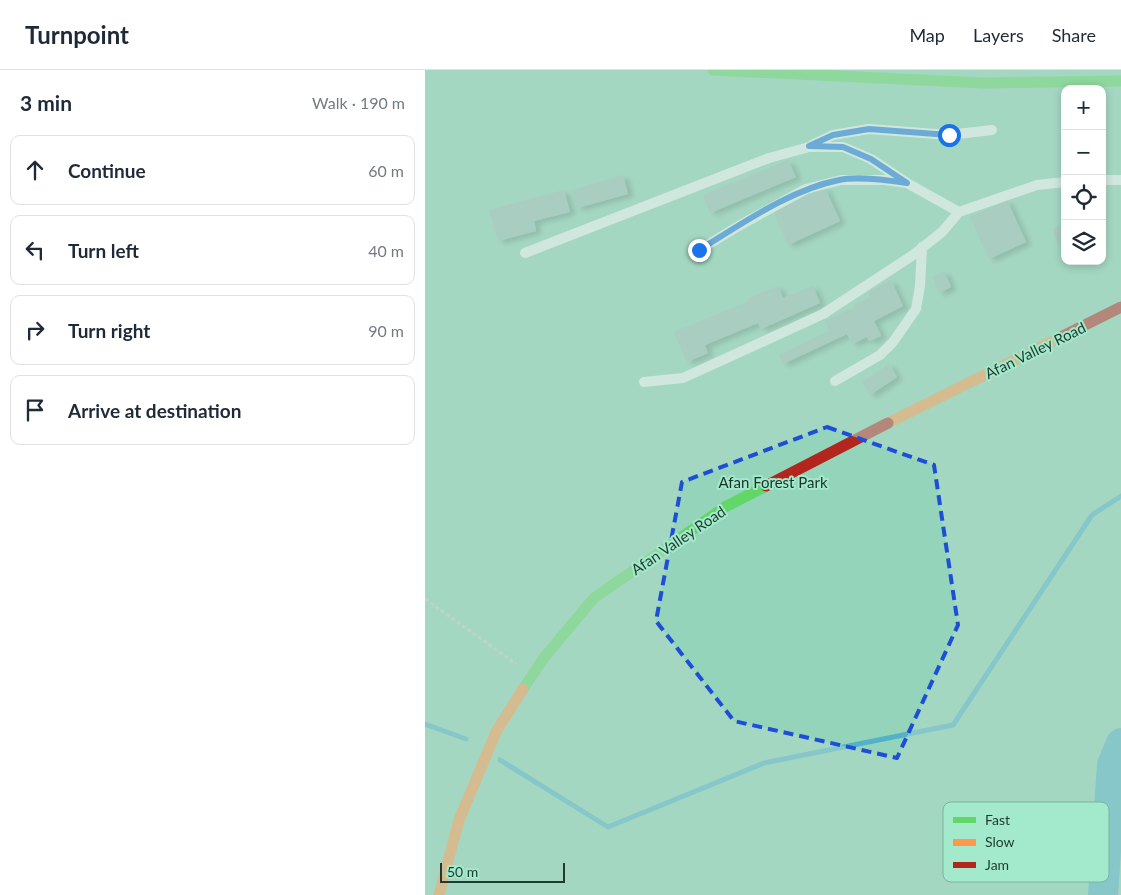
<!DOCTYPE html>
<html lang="en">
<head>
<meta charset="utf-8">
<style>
  :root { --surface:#fff; --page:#f2f2f3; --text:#1f2937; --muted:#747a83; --line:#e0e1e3 }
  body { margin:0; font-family:Lato,sans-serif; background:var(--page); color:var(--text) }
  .controls { position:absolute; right:15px; top:15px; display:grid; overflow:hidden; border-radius:10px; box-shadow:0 2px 8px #0003 }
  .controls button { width:45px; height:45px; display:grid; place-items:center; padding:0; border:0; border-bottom:1px solid var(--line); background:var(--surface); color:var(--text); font:25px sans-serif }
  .scale { position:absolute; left:15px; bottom:12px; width:125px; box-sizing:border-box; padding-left:5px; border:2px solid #1e3b30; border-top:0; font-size:14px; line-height:18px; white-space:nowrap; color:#1e3b30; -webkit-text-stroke:4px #a3e9cb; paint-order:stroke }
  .stop { position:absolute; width:15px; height:15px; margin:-11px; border:4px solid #1a73e8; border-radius:50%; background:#fff }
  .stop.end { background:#1a73e8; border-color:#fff; box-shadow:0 1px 5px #0008 }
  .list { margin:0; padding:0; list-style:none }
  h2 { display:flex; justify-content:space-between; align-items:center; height:65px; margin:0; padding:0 20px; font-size:21px }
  h2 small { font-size:16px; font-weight:400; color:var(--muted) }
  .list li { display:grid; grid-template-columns:32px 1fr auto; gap:15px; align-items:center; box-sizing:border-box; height:70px; margin:0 10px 10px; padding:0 10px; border:1px solid var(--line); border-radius:10px }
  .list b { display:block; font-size:19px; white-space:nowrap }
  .list em { font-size:16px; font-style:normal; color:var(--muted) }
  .icon { flex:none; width:28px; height:28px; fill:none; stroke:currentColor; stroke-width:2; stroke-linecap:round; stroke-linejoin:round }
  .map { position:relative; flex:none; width:696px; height:825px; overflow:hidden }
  header { display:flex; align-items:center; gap:30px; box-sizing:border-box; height:70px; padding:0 25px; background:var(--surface); border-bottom:1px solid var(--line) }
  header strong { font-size:24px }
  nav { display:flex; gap:28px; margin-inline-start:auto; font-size:18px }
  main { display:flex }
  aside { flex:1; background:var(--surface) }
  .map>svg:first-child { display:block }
  .green { fill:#93d4ba; fill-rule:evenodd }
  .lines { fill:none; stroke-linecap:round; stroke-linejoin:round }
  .stream { stroke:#52b2ca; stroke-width:5 }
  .river { stroke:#52b2ca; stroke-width:30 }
  .building { fill:#9dbeb5; filter:url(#shadow) }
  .path { stroke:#c3d0cb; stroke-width:3; stroke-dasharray:4 2.5; stroke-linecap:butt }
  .lane { stroke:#f4f9f7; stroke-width:10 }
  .fast { stroke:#63d668; stroke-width:11 }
  .slow { stroke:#ff974d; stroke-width:11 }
  .jam { stroke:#b3261e; stroke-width:11 }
  .route { stroke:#1a73e8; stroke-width:6 }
  .marked { fill:none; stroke:#1d4ed8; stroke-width:4; stroke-dasharray:10 6; stroke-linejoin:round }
  .labels { text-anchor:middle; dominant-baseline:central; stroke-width:4; stroke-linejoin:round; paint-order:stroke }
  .street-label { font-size:15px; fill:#1e3b30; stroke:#a3e9cb }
  .park-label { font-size:15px; fill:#1b3329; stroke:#a3e9cb }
  .key { fill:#a3e9cb; stroke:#7bb59c; stroke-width:1 }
  .key-label { font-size:14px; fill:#1e3b30 }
</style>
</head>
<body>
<header>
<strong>Turnpoint</strong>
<nav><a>Map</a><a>Layers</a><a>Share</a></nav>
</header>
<main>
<aside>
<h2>3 min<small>Walk · 190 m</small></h2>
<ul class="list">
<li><svg class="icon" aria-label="ahead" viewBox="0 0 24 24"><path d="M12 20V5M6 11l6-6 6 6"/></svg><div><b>Continue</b></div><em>60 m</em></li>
<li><svg class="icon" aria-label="left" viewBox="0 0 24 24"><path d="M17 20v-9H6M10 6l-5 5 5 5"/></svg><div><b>Turn left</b></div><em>40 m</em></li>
<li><svg class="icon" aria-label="right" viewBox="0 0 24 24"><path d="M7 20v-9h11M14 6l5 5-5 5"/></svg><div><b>Turn right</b></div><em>90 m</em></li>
<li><svg class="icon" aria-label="arrive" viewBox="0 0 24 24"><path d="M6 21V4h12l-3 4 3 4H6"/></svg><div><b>Arrive at destination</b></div></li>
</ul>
</aside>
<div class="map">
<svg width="696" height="825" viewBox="0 0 696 825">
  <defs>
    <filter id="shadow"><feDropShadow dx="5.5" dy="3" stdDeviation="2.5" flood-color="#0004"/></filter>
  </defs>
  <rect width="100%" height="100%" fill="#b3d9c9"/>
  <!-- green -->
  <path class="green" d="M0,0H696V825H0ZM640,19H677V191H640Z"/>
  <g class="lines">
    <!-- stream -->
    <path class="stream" d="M0,654L41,669
      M75,690L183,757L339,693L528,655L667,445L696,426"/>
    <!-- river -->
    <path class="river" d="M678,825L687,695L696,673"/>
  </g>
  <!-- building -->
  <path class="building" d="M363,90L371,107L285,143L278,125Z
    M198,105L203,124L152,138L147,120Z
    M400,118L415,151L363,175L348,141Z
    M139,120L145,142L109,151L111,161L73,171L64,140Z
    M582,130L601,172L564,189L545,147Z
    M640,154V172L633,174L628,159Z
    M519,201L526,217L514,223L507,207Z
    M466,210L478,236L449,251L456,266L444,271L442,267L427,274L422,264L358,294L354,285L404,261L400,251L430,237L429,235L445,227L443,222Z
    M353,216L358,228L388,216L395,233L336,259L333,253L280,275L283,283L262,292L249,262L324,231L323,228Z
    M464,294L472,307L445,325L437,312Z"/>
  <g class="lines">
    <!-- path -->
    <path class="path" d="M0,529L91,594"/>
    <!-- lane -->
    <path class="lane" d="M387,75L408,65L444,59L524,65L567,60
      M677,110H696
      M274,180L317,154L381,119L416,110H460L482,113L534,142
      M100,183L344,88L384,77H418L446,89L482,113
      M410,311L455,285L468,272L491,239L495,216L497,177
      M219,312L258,308L398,244L488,185L517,162L534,142L612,115L640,112"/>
    <!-- fast -->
    <path class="fast" d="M288,0L558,13L696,11
      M98,619L118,589L169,528L300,437L341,416"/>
    <!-- slow -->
    <path class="slow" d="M463,353L638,266
      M14,825L34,750L71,662L98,619"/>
    <!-- jam -->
    <path class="jam" d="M638,266L696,237
      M341,416L463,353"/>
  </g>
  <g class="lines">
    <!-- route -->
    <path class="route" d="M274,180C317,154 364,120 414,110C434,106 462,110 482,113L446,89L418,77L384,76L408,65L444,59L524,65"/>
  </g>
  <!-- marked area -->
  <path d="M0 0H696V825H0ZM402,357L509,395L533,555L472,688L309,651L231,551L257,412Z" fill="#b3d9c9" fill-opacity=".55" fill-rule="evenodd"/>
  <path class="marked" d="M402,357L509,395L533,555L472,688L309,651L231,551L257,412Z"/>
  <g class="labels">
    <!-- street labels -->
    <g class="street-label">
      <text transform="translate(610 280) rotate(-26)">Afan Valley Road</text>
      <text transform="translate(253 470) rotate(-34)">Afan Valley Road</text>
    </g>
    <!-- park labels -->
    <g class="park-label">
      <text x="348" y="412">Afan Forest Park</text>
    </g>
  </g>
  <!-- legend -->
  <rect x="518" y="732" width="166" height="80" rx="8" class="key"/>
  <rect x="528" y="747" width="23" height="6" fill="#63d668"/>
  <rect x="528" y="769" width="23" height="7" fill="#ff974d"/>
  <rect x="528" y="792" width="23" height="6" fill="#b3261e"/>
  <g class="key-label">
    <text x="560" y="755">Fast</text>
    <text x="560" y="777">Slow</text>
    <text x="560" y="800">Jam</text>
  </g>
</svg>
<div class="controls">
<button>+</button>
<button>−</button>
<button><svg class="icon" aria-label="locate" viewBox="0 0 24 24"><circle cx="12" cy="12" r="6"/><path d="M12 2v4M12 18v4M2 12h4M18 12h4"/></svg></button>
<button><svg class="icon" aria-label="layers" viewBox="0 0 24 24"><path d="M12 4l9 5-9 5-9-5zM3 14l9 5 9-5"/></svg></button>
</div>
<div class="scale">50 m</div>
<div class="stop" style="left:524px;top:65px"></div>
<div class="stop end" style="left:274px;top:180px"></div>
</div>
</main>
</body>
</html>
